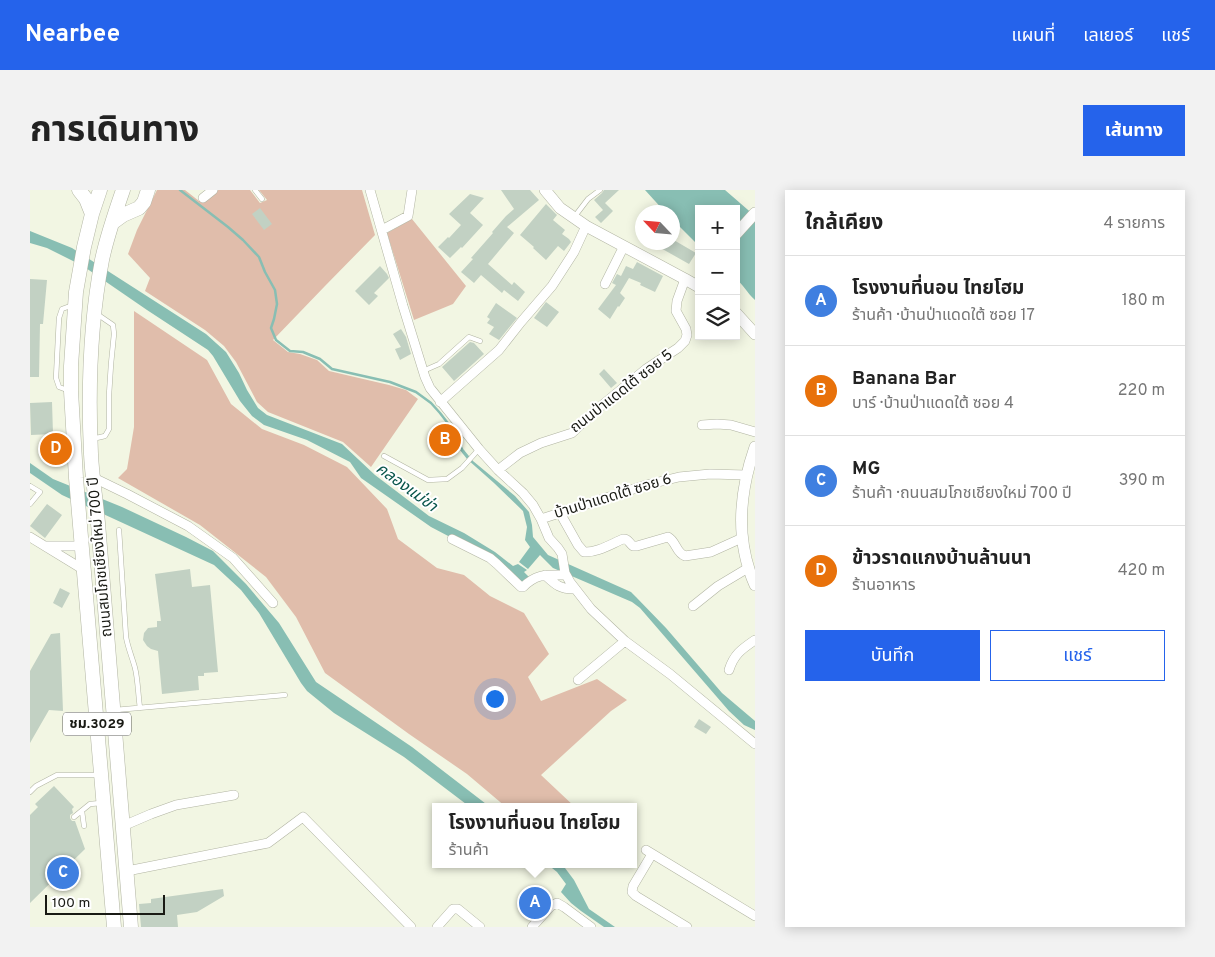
<!DOCTYPE html>
<html lang="th">
<head>
<meta charset="utf-8">
<style>
  :root { --surface:#fff; --page:#f2f2f2; --text:#222; --muted:#767676; --line:#e0e0e0; --accent:#2563eb }
  body { margin:0; font-family:Overpass,"Noto Sans Thai",sans-serif; background:var(--page); color:var(--text) }
  .controls { position:absolute; right:15px; top:15px; display:grid; overflow:hidden; border-radius:0px; box-shadow:0 2px 12px #0003 }
  .controls button { width:45px; height:45px; display:grid; place-items:center; padding:0; border:0; border-bottom:1px solid var(--line); background:var(--surface); color:var(--text); font:25px sans-serif }
  .compass { position:absolute; left:605px; top:15px; width:45px; height:45px; border-radius:50%; background:var(--surface); box-shadow:0 2px 12px #0003; rotate:296deg }
  .scale { position:absolute; left:15px; bottom:12px; width:120px; box-sizing:border-box; padding-left:5px; border:2px solid #191a14; border-top:0; font-size:14px; line-height:18px; white-space:nowrap; color:#191a14; -webkit-text-stroke:4px #fff; paint-order:stroke }
  .you { position:absolute; left:464px; top:508px; width:18px; height:18px; margin:-12px; border:4px solid #fff; border-radius:50%; background:#1a73e8; box-shadow:0 0 0 8px #1a73e833 }
  .badge { display:grid; place-items:center; width:32px; height:32px; border-radius:50%; background:var(--accent); color:#fff; font-size:16px; font-weight:700 }
  .pin { position:absolute; translate:-50% -50%; border:2px solid #fff; box-shadow:0 1px 5px #0006 }
  .popup { position:absolute; left:402px; top:613px; width:205px; height:65px; box-sizing:border-box; display:grid; place-content:center; border-radius:0px; background:var(--surface); filter:drop-shadow(0 1px 4px #0005); font-size:16px; white-space:nowrap; color:var(--muted) }
  .popup b { font-size:19px; color:var(--text) }
  .popup::after { content:''; position:absolute; left:50%; top:100%; margin-left:-10px; border:10px solid transparent; border-top-color:var(--surface) }
  .list { margin:0; padding:0; list-style:none }
  h2 { display:flex; justify-content:space-between; align-items:center; height:65px; margin:0; padding:0 20px; font-size:21px }
  h2 small { font-size:16px; font-weight:400; color:var(--muted) }
  .list li { display:grid; grid-template-columns:32px 1fr auto; gap:15px; align-items:center; box-sizing:border-box; height:90px; padding:0 20px; border-top:1px solid var(--line) }
  .list b { display:block; font-size:19px; white-space:nowrap }
  .list p { margin:0; font-size:16px; white-space:nowrap; color:var(--muted) }
  .list em { font-size:16px; font-style:normal; color:var(--muted) }
  .actions { display:flex; gap:10px; padding:15px 20px }
  .actions a { flex:1; padding:11px 0; border:1px solid var(--accent); border-radius:0px; text-align:center; font-size:18px; color:var(--accent) }
  .actions .main { background:var(--accent); color:#fff }
  .icon { flex:none; width:28px; height:28px; fill:none; stroke:currentColor; stroke-width:2; stroke-linecap:round; stroke-linejoin:round }
  .map { position:relative; flex:none; width:725px; height:737px; overflow:hidden; border-radius:0px }
  header { display:flex; align-items:center; gap:30px; box-sizing:border-box; height:70px; padding:0 25px; background:var(--accent); color:#fff }
  header strong { font-size:24px }
  nav { display:flex; gap:28px; margin-inline-start:auto; font-size:18px }
  .intro { display:flex; align-items:center; justify-content:space-between; box-sizing:border-box; height:120px; padding:0 30px }
  h1 { margin:0; font-size:35px }
  .button { padding:12px 22px; border-radius:0px; background:var(--accent); color:#fff; font-size:18px; font-weight:700 }
  main { display:flex; gap:30px; padding:0 30px }
  aside { flex:1; background:var(--surface); border-radius:0px; box-shadow:0 2px 12px #0003 }
  .map>svg:first-child { display:block }
  .green { fill:#e0bdab }
  .water { fill:#88beb3 }
  .lines { fill:none; stroke-linecap:round; stroke-linejoin:round }
  .stream { stroke:#88beb3; stroke-width:2.5 }
  .building { fill:#c2d1c3 }
  .service-casing { stroke:#b1b4a2; stroke-width:5.5 }
  .minor-casing { stroke:#b1b4a2; stroke-width:10 }
  .tertiary-casing { stroke:#b1b4a2; stroke-width:12 }
  .primary-casing { stroke:#b1b4a2; stroke-width:15 }
  .service { stroke:#fff; stroke-width:4.5 }
  .minor { stroke:#fff; stroke-width:9 }
  .tertiary { stroke:#fff; stroke-width:11 }
  .primary { stroke:#fff; stroke-width:14 }
  .labels { text-anchor:middle; dominant-baseline:central; stroke-width:4; stroke-linejoin:round; paint-order:stroke }
  .shield { fill:#fff; stroke:#5e5f5a; stroke-width:1 }
  .shield-label { font-size:14px; font-weight:bold; fill:#191a14 }
  .street-label { font-size:15px; fill:#191a14; stroke:#fff }
  .water-label { font-size:16px; font-style:italic; fill:#08554b; stroke:#fff }
</style>
</head>
<body>
<header>
<strong>Nearbee</strong>
<nav><a>แผนที่</a><a>เลเยอร์</a><a>แชร์</a></nav>
</header>
<div class="intro"><h1>การเดินทาง</h1><a class="button">เส้นทาง</a></div>
<main>
<div class="map">
<svg width="725" height="737" viewBox="0 0 725 737">
  <rect width="100%" height="100%" fill="#f2f6e3"/>
  <!-- green -->
  <path class="green" d="M127,0H155L169,11L187,0H220L230,13L237,10L229,0H332L345,45L295,96L243,150L258,162L270,164L287,170L299,181L359,195L376,200L388,209L341,277L313,252L238,222L227,212L206,172L194,156L175,140L115,101L120,88L98,64L107,40Z
    M382,29L436,96L423,114L384,130L357,43Z
    M104,121L177,170L201,214L232,239L274,255L317,277L357,319L368,349L407,378L434,385L460,406L494,423L519,464L498,487L511,511L567,489L597,510L581,521L511,585L545,617H476L437,584L379,544L295,483L266,427L236,387L170,335L88,288L97,279L104,237Z"/>
  <!-- water -->
  <path class="water" d="M615,0H695L725,26V110C717,103 713,94 706,89V19H669V56L643,30L642,22H635Z
    M0,41L42,58L176,144L196,162L209,183L217,200L228,218L237,225L312,254L345,285L399,326L434,343L465,362L483,376L488,374L497,380L494,382L499,387L489,395L441,358L401,337L331,288L320,272L277,250L234,235L222,226L210,211L183,166L178,160L117,120L53,76L17,58L0,53Z
    M430,260H434L443,271L485,306L499,322L502,335L503,347L518,365L601,402L606,407L636,438L692,503L725,531V540L714,535L699,521L610,418L602,412L523,378L510,365L498,379L489,372L500,357L495,350L497,337L493,321L464,293L437,269Z
    M0,273L23,289L92,317L156,347L183,361L216,394L249,433L286,492L382,557L460,617H440L374,567L304,523L277,501L271,493L229,423L211,400L184,375L32,305L0,283Z
    M517,674H532L544,690L559,719L585,737H574L551,721L541,713L531,702L536,694L527,682Z"/>
  <g class="lines">
    <!-- stream -->
    <path class="stream" d="M150,0L198,37L213,50L229,67L235,82L245,100L247,114L244,129L241,138L246,150L260,161L273,162L290,169L302,179L360,192L386,202L401,213L410,223L420,236L434,263"/>
  </g>
  <!-- building -->
  <path class="building" d="M471,0H500L509,10L477,37L484,43L458,74L482,95L484,92L495,102L488,111L474,100L472,103L451,85L444,93L431,82L443,69L441,68L463,43L462,42L476,26L484,19Z
    M574,0H589L575,13L583,21L571,33L565,27L573,20L564,10L572,3Z
    M440,4L454,8L440,23L453,35L432,58L431,57L420,68L408,57L418,47L419,48L431,35L419,24Z
    M516,14L527,25L523,30L535,40L532,44L539,49L541,52L534,61L528,56L516,70L503,58L504,57L490,45Z
    M230,18L242,34L234,40L222,24Z
    M642,49L666,63L659,74L620,52H642Z
    M607,72L633,86L625,102L610,95L611,93L599,88L590,103L595,108L589,117L588,116L580,129L568,119L586,95L582,93L587,84L591,86L596,76L603,79Z
    M350,76L357,84L359,88L344,103L348,106L339,115L325,101Z
    M0,89L17,90L13,134H10L9,187H0Z
    M516,112L529,122L517,137L504,128Z
    M466,113L487,128L469,150L459,144L464,137L457,133L460,129L457,127Z
    M371,139L376,147L381,164L370,170L365,159L371,157L363,144Z
    M440,152L444,153L454,164L424,191L412,177Z
    M574,179L587,193L581,198L569,184Z
    M22,212L23,244L1,245L0,213Z
    M17,314L32,325L15,348L0,336Z
    M160,379L162,397L180,395L188,482L174,483V486H168L169,500L132,504L128,461L121,459L117,456L113,450L114,443L118,438L127,437V431H131L125,384Z
    M30,398L40,403L32,418L23,413Z
    M30,443L33,521L19,520L0,553V481L21,444Z
    M669,529L681,537L676,544L664,537Z
    M24,596L44,617L42,619L43,623L40,625V628L42,631H45L55,659L0,713V625L8,617L5,614Z
    M193,699L194,706L167,722L147,725L148,737H111L109,714L121,713V709Z"/>
  <g class="lines">
    <!-- service casing -->
    <g class="service-casing">
      <path id="service" d="M225,0L232,9
        M545,26L558,9L570,0
        M393,181L409,174L439,147L450,151
        M40,201L29,197L26,188L29,128L32,119L43,115
        M62,249L75,246L79,239V205L81,174L84,144L83,135L67,124
        M354,266L398,290L417,289L432,278L449,259
        M0,296L10,302L0,314
        M89,340L96,447C98,458 102,467 105,478C108,490 108,504 110,518
        M85,520L255,505
        M0,602L6,596L27,585H70
        M52,621L54,636
        M44,627L60,614L71,613"/>
    </g>
    <!-- minor casing -->
    <g class="minor-casing">
      <path id="minor" d="M340,0L373,116L395,187L400,198L449,259L468,280L493,303L503,315L511,329L519,348L528,358L532,364L535,383L540,392L561,419L595,451L640,484L725,554
        M173,8L183,0
        M352,40L378,26L382,0
        M575,94L594,56
        M410,212L469,160L491,132L522,96L544,62L556,36
        M672,235L687,234L701,235L725,242
        M468,280L490,263L511,253L542,243L565,221L616,179L648,158L655,151L657,145L656,139L646,121L647,111L655,89
        M64,288L97,304L158,336L203,368L243,413
        M530,323L548,355L554,362C567,363 581,354 593,349C598,348 599,353 603,356H607L638,347C646,351 646,363 655,366L681,362L712,348
        M511,329L616,295L649,287L680,284L716,285
        M0,347L54,380
        M422,349L460,368L467,374L491,397H493C507,383 517,385 536,385
        M15,356H52
        M515,385C525,394 529,399 544,399
        M663,416L688,396L718,378
        M699,480C704,464 712,459 725,450
        M548,490L595,451
        M93,636L121,624L146,615L204,605
        M616,660L725,726
        M622,664L603,696L602,702L606,706L657,737
        M97,681L238,653L273,627L381,737
        M407,737L423,719H428L450,737
        M502,737L521,716L527,713L534,717L561,737"/>
    </g>
    <!-- tertiary casing -->
    <g class="tertiary-casing">
      <path id="tertiary" d="M515,0L530,18L556,36L655,89L669,97
        M706,44L725,23
        M706,123L725,144
        M725,257C709,303 705,350 725,395"/>
    </g>
    <!-- primary casing -->
    <g class="primary-casing">
      <path id="primary" d="M49,0L56,9L62,24
        M70,0L62,24L54,57L46,102L41,176V201L46,288L84,737
        M93,0C85,23 77,46 72,70C60,133 58,200 61,264C62,287 66,310 68,333L101,737
        M82,33L93,25L109,18L114,12L118,0"/>
    </g>
    <!-- service -->
    <use href="#service" class="service"/>
    <!-- minor -->
    <use href="#minor" class="minor"/>
    <!-- tertiary -->
    <use href="#tertiary" class="tertiary"/>
    <!-- primary -->
    <use href="#primary" class="primary"/>
  </g>
  <g class="labels">
    <!-- shield labels -->
    <rect class="shield" x="33" y="522.5" width="68" height="23" rx="4"/>
    <g class="shield-label">
      <text x="67" y="534">ชม.3029</text>
    </g>
    <!-- street labels -->
    <g class="street-label">
      <text transform="translate(592 202) rotate(-38)">ถนนป่าแดดใต้ ซอย 5</text>
      <text transform="translate(583 307) rotate(-17)">บ้านป่าแดดใต้ ซอย 6</text>
      <text transform="translate(71 367) rotate(-95)">ถนนสมโภชเชียงใหม่ 700 ปี</text>
    </g>
    <!-- water labels -->
    <g class="water-label">
      <text transform="translate(376 298) rotate(36)">คลองแม่ข่า</text>
    </g>
  </g>
</svg>
<div class="controls">
<button>+</button>
<button>−</button>
<button><svg class="icon" aria-label="layers" viewBox="0 0 24 24"><path d="M12 4l9 5-9 5-9-5zM3 14l9 5 9-5"/></svg></button>
</div>
<svg class="compass" viewBox="-18 -18 36 36"><path d="M0-13l5 13h-10z" fill="#e53935"/><path d="M0 13l5-13h-10z" fill="#767676"/></svg>
<div class="scale">100 m</div>
<div class="you"></div>
<div class="pin badge" style="left:505px;top:713px;background:#3f7fe0">A</div>
<div class="popup"><b>โรงงานที่นอน ไทยโฮม</b>ร้านค้า</div>
<div class="pin badge" style="left:415px;top:250px;background:#e8710a">B</div>
<div class="pin badge" style="left:33px;top:683px;background:#3f7fe0">C</div>
<div class="pin badge" style="left:26px;top:259px;background:#e8710a">D</div>
</div>
<aside>
<h2>ใกล้เคียง<small>4 รายการ</small></h2>
<ul class="list">
<li><span class="badge" style="background:#3f7fe0">A</span><div><b>โรงงานที่นอน ไทยโฮม</b><p>ร้านค้า · บ้านป่าแดดใต้ ซอย 17</p></div><em>180 m</em></li>
<li><span class="badge" style="background:#e8710a">B</span><div><b>Banana Bar</b><p>บาร์ · บ้านป่าแดดใต้ ซอย 4</p></div><em>220 m</em></li>
<li><span class="badge" style="background:#3f7fe0">C</span><div><b>MG</b><p>ร้านค้า · ถนนสมโภชเชียงใหม่ 700 ปี</p></div><em>390 m</em></li>
<li><span class="badge" style="background:#e8710a">D</span><div><b>ข้าวราดแกงบ้านล้านนา</b><p>ร้านอาหาร</p></div><em>420 m</em></li>
</ul>
<div class="actions"><a class="main">บันทึก</a><a>แชร์</a></div>
</aside>
</main>
</body>
</html>
